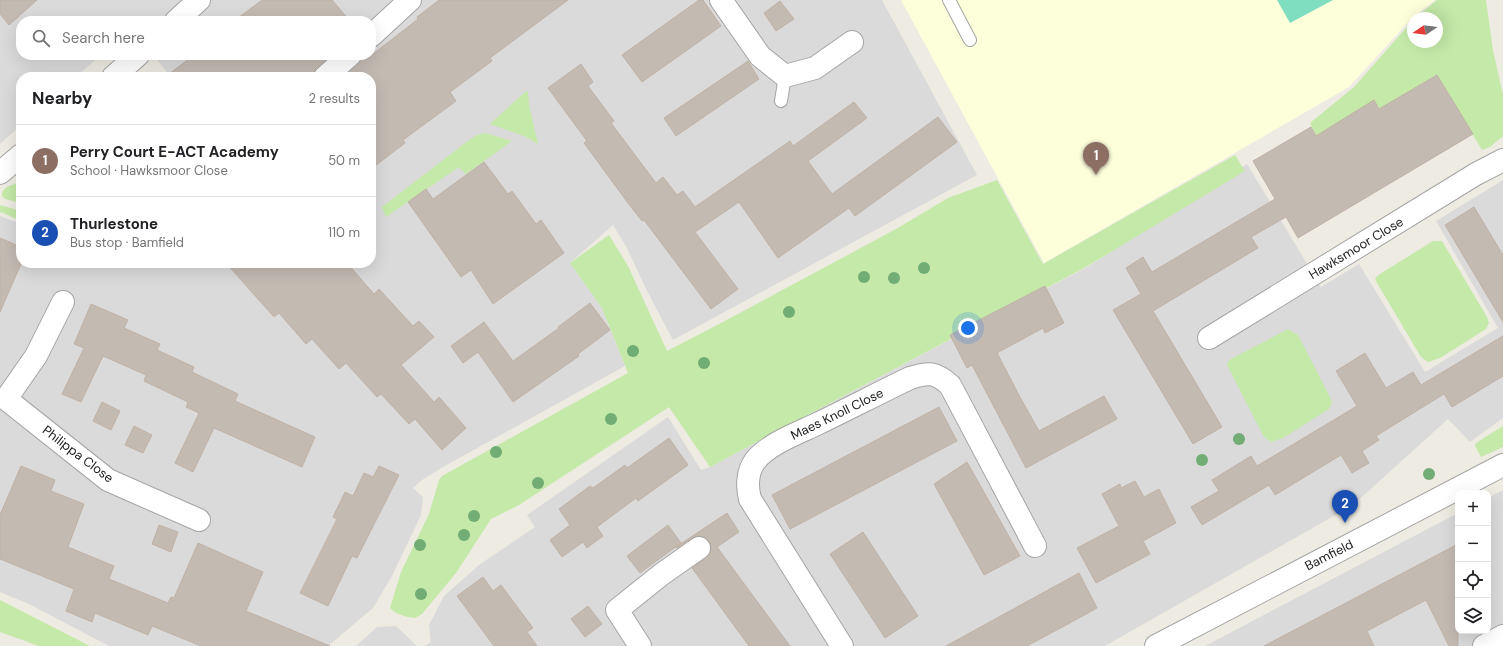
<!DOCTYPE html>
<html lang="en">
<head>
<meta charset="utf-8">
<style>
  :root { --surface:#fff; --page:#f6f6f6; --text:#202124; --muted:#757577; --line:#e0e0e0; --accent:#2563eb }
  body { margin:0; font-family:"DM Sans",sans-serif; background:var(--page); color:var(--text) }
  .controls { position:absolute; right:12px; bottom:12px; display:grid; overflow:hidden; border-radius:8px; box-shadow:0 4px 16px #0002 }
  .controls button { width:36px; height:36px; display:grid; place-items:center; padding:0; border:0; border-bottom:1px solid var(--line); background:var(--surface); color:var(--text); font:20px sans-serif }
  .compass { position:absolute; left:1407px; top:12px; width:36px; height:36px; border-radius:50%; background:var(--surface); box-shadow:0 4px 16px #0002; rotate:257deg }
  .you { position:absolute; left:968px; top:328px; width:14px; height:14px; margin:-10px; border:3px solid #fff; border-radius:50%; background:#1a73e8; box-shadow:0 0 0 6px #1a73e833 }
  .badge { display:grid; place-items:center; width:26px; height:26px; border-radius:50%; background:var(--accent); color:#fff; font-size:13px; font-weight:700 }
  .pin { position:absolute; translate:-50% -33px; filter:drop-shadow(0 1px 2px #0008) }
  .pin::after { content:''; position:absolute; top:21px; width:14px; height:12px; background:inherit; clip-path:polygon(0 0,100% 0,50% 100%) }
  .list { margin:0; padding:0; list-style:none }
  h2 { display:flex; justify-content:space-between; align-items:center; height:52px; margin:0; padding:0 16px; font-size:17px }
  h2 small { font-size:13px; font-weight:400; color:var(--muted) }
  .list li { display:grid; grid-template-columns:26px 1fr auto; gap:12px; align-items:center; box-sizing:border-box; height:72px; padding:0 16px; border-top:1px solid var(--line) }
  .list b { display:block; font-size:15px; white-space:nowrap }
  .list p { margin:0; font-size:13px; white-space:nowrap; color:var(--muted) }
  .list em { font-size:13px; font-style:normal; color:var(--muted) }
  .icon { flex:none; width:22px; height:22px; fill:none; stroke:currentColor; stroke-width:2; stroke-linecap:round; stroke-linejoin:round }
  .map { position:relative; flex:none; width:1503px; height:646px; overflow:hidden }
  .search { position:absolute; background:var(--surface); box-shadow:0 4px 16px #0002; left:16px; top:16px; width:360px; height:44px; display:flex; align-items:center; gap:10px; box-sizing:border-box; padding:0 14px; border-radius:16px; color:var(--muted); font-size:15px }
  .panel { position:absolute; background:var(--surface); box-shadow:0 4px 16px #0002; left:16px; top:72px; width:360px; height:196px; border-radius:16px }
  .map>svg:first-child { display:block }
  .residential { fill:#dbdada }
  .education { fill:#fdffdb }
  .grass { fill:#c4e9a8 }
  .pitch { fill:#80dec0 }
  .building { fill:#c3bab2; stroke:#c0b2a5 }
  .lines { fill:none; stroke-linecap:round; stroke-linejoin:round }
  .service-casing { stroke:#a4a4a4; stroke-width:14 }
  .minor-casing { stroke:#a4a4a4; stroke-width:24 }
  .tertiary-casing { stroke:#a4a4a4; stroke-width:24 }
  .service { stroke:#fff; stroke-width:12 }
  .minor { stroke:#fff; stroke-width:22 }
  .tertiary { stroke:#fff; stroke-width:22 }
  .tree { fill:#71ad75 }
  .labels { text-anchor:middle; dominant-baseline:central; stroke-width:4; stroke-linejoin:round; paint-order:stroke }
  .street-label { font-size:13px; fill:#1d1d1d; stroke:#fff }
</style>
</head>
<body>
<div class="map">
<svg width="1503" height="646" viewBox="0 0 1503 646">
  <rect width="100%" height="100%" fill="#eeebe2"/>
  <!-- residential -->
  <path class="residential" d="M0,0H882L977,175L673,340L647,291L627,248L613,225L570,263L602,308L625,366L443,467L422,480L413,488L423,497L421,515L392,576L373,608L328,646H109L31,605L0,592V216L21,224V263H371V77H171L153,55H371V21H21V55H101L76,77H21V125L0,144Z
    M1247,164L1321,287L1359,264L1425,372L1498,328L1436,221L1503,180V418L1470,442L1448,419L1353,505L1105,646H424L431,642L429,625L444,596L479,565L535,527L527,515L668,417L701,470L710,467L1089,266Z
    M1503,490V646H1205L1458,513V631H1488V498Z
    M396,626L417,646H356L377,627Z"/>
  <!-- education -->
  <path class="education" d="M901,0H1435L1413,17L1349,87L1044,263Z"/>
  <!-- grass -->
  <path class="grass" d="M1437,0H1486L1493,50L1503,95V136L1490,147L1482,150L1437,75L1380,109L1374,101L1316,136L1310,123L1354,87L1413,20V42H1437V18H1415Z
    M528,91L529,105L538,144L524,136L490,124L525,92Z
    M485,133L512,141L466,174L459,167L386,217L382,207L469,140L477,135Z
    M1235,155L1245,171L1086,267L710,467L669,407L519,505L491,519L456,573L422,614L415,618C406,617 397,615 390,608L401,572L429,514L439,480L442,476L628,373L602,308L570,263L609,235L628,266L667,351L723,322L896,229L948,198L997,180L1043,264Z
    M21,182V203L5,199L2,196C2,186 13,185 21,182Z
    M0,205L21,211V221L1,212L0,214Z
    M1433,241H1442L1487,317L1489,323L1486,329L1440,358L1428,362L1421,357L1377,283L1375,278L1380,274Z
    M1288,329L1298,335L1330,397L1332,403L1329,409L1283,438L1271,442L1264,437L1228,367L1227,363L1231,359Z
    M1503,426V447L1481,457L1475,446L1476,443Z
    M0,600L90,646H39L0,632Z"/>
  <!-- pitch -->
  <path class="pitch" d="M1277,0H1333L1290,23Z"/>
  <!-- building -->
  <path class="building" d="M0,0H37L9,25L0,14Z
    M262,0H332L350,21H234Z
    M439,0H568L490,58L492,61L450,92L456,101L403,140L405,143L371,169V77H344L359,64L362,59V55H366L368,58L418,19L417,17Z
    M699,0H703L721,26L642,82L622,55Z
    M780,1L794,19L776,31L764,13Z
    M194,55H331L316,68L313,73V77H165Z
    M748,61L759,79L676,136L664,118Z
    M581,64L593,82L588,86L614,121L611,123L656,183L663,177L677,195L683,191L695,207L790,141L793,146L854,102L867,118L808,161L832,194L938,117L957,142L855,216L849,208L778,258L739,202L695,232L738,289L711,309L644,220L642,221L628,203L584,143L587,141L548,88Z
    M1437,75L1473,134L1298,238L1286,217L1251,237L1258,248L1153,311L1222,427L1193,444L1113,310L1141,294L1126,268L1143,257L1152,272L1275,199L1253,161L1311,127L1316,136L1374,100L1379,109Z
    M484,162L508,194L512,191L536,224L541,220L564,253L493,304L471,270L461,277L408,202L426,189L433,199Z
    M1474,207L1503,255V322L1445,225Z
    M0,238L21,247V264L0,312Z
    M226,263H347L374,294L379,289L413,326L419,321L434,337L401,365L434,402L439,397L466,428L442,450L415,419L409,424L381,394L377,397L346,363L339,369L312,339L306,344L279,313L274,317Z
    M1045,286L1064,323L1045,333L1043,328L997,353L1021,399L1039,431L1104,396L1117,419L1026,468L972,365L967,368L950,335Z
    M590,303L610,330L578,354L579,356L513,402L478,352L463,363L451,346L484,322L513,361L559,328L558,327Z
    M91,304L128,320L124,328L160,344L157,350L194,367L192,372L238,394L235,401L315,437L302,467L214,428L193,472L175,463L199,413L186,407L188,402L144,381L146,375L103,356L81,402L62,394L84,348L74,344Z
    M1503,336V376L1452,407L1444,394L1376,436L1379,440L1362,451L1369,463L1352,473L1341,455L1275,495L1269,485L1202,525L1191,507L1219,491L1212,480L1251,456L1257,466L1357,406L1336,371L1365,353L1386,388L1413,372L1421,385Z
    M102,402L120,411L111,430L93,421Z
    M939,407L957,441L790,529L772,495Z
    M134,426L152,435L143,453L125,445Z
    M669,438L688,465L638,501L636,498L597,527L603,536L587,548L583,542L562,557L550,540L570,525L559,509L590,486L593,488L625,465L627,468Z
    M967,462L1020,556L984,575L934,484Z
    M21,466L55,480L51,491L84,504L68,547L114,566L109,579L168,603L171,597L174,598L198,543L263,572L246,611L330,646H201L152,626L148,635L95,613L92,622L66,611L74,589L0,559V515Z
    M379,466L399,475L357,558L352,556L328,606L300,593L337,519L333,517L345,492L353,496L364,473L373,477Z
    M1135,481L1144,497L1159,489L1176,523L1143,541L1150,554L1096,583L1077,548L1119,526L1102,494L1120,484L1121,488Z
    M727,513L739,532L717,547L790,646H749L692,568L706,558L710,554L711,547L709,541L704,537L698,536L692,538L677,548L676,547Z
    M159,525L178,532L171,552L152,544Z
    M668,525L681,543L640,573L627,556Z
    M863,532L918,616L885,638L830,554Z
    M1458,544V646H1449L1426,600L1367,631L1374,646H1264Z
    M1079,573L1097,608L1079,618L1027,646H946Z
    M483,577L493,591L501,585L533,628L527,632L537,646H494L457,596Z
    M588,606L602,624L585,637L571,619Z"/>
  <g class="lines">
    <!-- service casing -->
    <g class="service-casing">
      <path id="service" d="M949,0L970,40
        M781,101L785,76"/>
    </g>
    <!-- minor casing -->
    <g class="minor-casing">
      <path id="minor" d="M721,0L760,56L785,76L815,68L852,42
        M176,21L199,0
        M371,36L410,0
        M113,77L138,55
        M325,77L350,55
        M0,173L21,155
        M63,302L36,356L6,399L108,480L199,520
        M1209,338L1476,174L1503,160
        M640,646L617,610L662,574L699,548
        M842,646L750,499C747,487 747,472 755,461C768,444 798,433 817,424C848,409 879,393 910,378C929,372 935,372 950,385L1035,546
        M1484,646L1503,636"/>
    </g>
    <!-- tertiary casing -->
    <g class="tertiary-casing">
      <path id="tertiary" d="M1156,646L1503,465"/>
    </g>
    <!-- service -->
    <use href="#service" class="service"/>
    <!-- minor -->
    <use href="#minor" class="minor"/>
    <!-- tertiary -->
    <use href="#tertiary" class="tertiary"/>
  </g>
  <!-- trees -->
  <g class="tree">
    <circle cx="924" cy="268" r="6"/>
    <circle cx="864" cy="277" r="6"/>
    <circle cx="894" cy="278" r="6"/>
    <circle cx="789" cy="312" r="6"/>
    <circle cx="633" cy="351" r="6"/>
    <circle cx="704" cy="363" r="6"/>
    <circle cx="611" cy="419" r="6"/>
    <circle cx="1239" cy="439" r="6"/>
    <circle cx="496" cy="452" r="6"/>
    <circle cx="1202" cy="460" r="6"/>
    <circle cx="1429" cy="474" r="6"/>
    <circle cx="538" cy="483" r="6"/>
    <circle cx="474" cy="516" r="6"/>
    <circle cx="464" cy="535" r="6"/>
    <circle cx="420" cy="545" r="6"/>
    <circle cx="421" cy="594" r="6"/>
  </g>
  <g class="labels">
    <!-- street labels -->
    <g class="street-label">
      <text transform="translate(1356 248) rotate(-31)">Hawksmoor Close</text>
      <text transform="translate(837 414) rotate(-26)">Maes Knoll Close</text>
      <text transform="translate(78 454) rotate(37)">Philippa Close</text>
      <text transform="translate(1329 555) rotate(-27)">Bamfield</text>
    </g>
  </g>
</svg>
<div class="controls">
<button>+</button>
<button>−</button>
<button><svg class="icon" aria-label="locate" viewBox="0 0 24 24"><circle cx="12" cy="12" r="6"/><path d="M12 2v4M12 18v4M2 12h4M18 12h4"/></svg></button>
<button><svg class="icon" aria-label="layers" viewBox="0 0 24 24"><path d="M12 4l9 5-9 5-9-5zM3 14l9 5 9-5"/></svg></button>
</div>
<svg class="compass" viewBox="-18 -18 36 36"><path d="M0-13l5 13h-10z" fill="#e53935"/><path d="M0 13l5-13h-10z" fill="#757577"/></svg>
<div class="you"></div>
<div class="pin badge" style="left:1096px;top:175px;background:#8d6e63">1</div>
<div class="pin badge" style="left:1345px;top:523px;background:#1a4fb4">2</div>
<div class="search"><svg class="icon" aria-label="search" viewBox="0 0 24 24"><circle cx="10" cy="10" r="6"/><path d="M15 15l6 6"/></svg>Search here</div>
<section class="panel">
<h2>Nearby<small>2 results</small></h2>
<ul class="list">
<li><span class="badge" style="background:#8d6e63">1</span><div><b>Perry Court E-ACT Academy</b><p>School · Hawksmoor Close</p></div><em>50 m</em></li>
<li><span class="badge" style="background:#1a4fb4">2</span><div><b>Thurlestone</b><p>Bus stop · Bamfield</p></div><em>110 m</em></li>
</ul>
</section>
</div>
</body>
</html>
